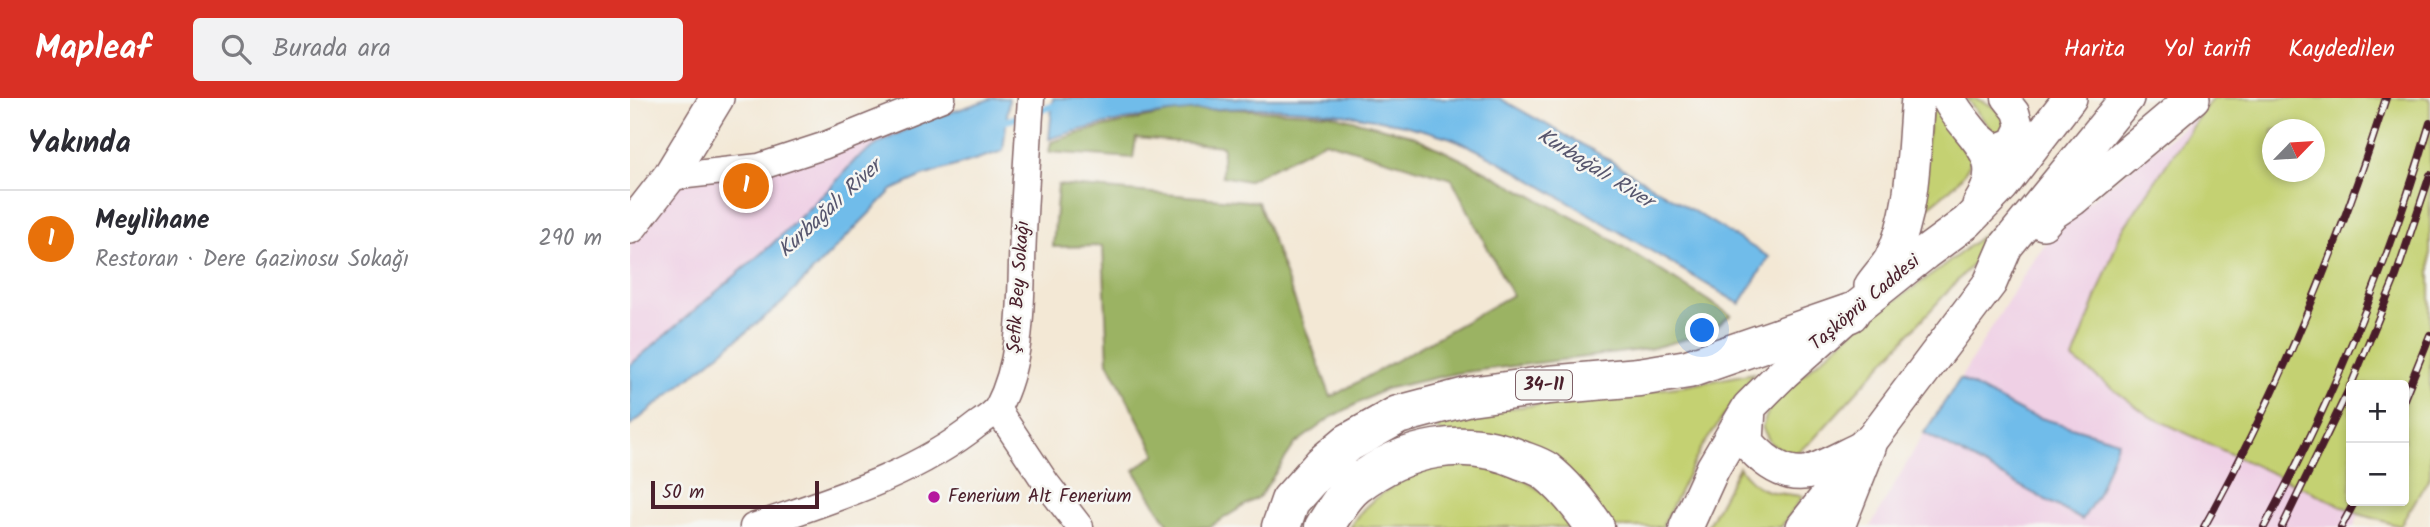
<!DOCTYPE html>
<html lang="tr">
<head>
<meta charset="utf-8">
<style>
  :root { --surface:#fff; --page:#f2f2f3; --text:#2b2b33; --muted:#7c7c81; --line:#e1e1e2; --accent:#d93025 }
  body { margin:0; font-family:Kalam,sans-serif; background:var(--page); color:var(--text) }
  .controls { position:absolute; right:21px; bottom:21px; display:grid; overflow:hidden; border-radius:7px; box-shadow:0 4px 10px #0003 }
  .controls button { width:63px; height:63px; display:grid; place-items:center; padding:0; border:0; border-bottom:2px solid var(--line); background:var(--surface); color:var(--text); font:35px sans-serif }
  .compass { position:absolute; left:1632px; top:21px; width:63px; height:63px; border-radius:50%; background:var(--surface); box-shadow:0 4px 10px #0003; rotate:65deg }
  .scale { position:absolute; left:21px; bottom:18px; width:168px; box-sizing:border-box; padding-left:7px; border:4px solid #4a1f2b; border-top:0; font-size:19px; line-height:24px; white-space:nowrap; color:#4a1f2b; -webkit-text-stroke:5px #f6f6f2; paint-order:stroke }
  .you { position:absolute; left:1073px; top:233px; width:24px; height:24px; margin:-18px; border:5px solid #fff; border-radius:50%; background:#1a73e8; box-shadow:0 0 0 10px #1a73e833 }
  .badge { display:grid; place-items:center; width:46px; height:46px; border-radius:50%; background:var(--accent); color:#fff; font-size:23px; font-weight:700 }
  .pin { position:absolute; translate:-50% -50%; border:4px solid #fff; box-shadow:0 2px 7px #0006 }
  .list { margin:0; padding:0; list-style:none }
  h2 { display:flex; justify-content:space-between; align-items:center; height:91px; margin:0; padding:0 28px; font-size:30px }
  h2 small { font-size:23px; font-weight:400; color:var(--muted) }
  .list li { display:grid; grid-template-columns:46px 1fr auto; gap:21px; align-items:center; box-sizing:border-box; height:98px; padding:0 28px; border-top:2px solid var(--line) }
  .list b { display:block; font-size:26px; white-space:nowrap }
  .list p { margin:0; font-size:23px; white-space:nowrap; color:var(--muted) }
  .list em { font-size:23px; font-style:normal; color:var(--muted) }
  .icon { flex:none; width:38px; height:38px; fill:none; stroke:currentColor; stroke-width:2; stroke-linecap:round; stroke-linejoin:round }
  .map { position:relative; flex:none; width:1800px; height:429px; overflow:hidden }
  header { display:flex; align-items:center; gap:42px; box-sizing:border-box; height:98px; padding:0 35px; background:var(--accent); color:#fff }
  header strong { font-size:33px }
  nav { display:flex; gap:38px; margin-inline-start:auto; font-size:24px }
  .search { width:490px; height:63px; background:var(--page); display:flex; align-items:center; gap:18px; box-sizing:border-box; padding:0 24px; border-radius:7px; color:var(--muted); font-size:26px }
  main { display:flex }
  aside { flex:1; background:var(--surface) }
  .map>svg:first-child { display:block }
  .built { fill:#efd0e5; fill-rule:evenodd }
  .green { fill:#c4d172; stroke:#87784e; stroke-width:2; fill-rule:evenodd }
  .forest { fill:#9bb364; stroke:#726948; stroke-width:2 }
  .water { fill:#70bcea; stroke:#5d6e8a; stroke-width:2 }
  .lines { fill:none; stroke-linecap:round; stroke-linejoin:round }
  .stream { stroke:#70bcea; stroke-width:7 }
  .minor-casing { stroke:#856566; stroke-width:29 }
  .major-casing { stroke:#856566; stroke-width:36 }
  .highway-casing { stroke:#856566; stroke-width:41 }
  .minor { stroke:#fff; stroke-width:26 }
  .major { stroke:#fff; stroke-width:33 }
  .highway { stroke:#fff; stroke-width:38 }
  .rail-casing { stroke:#4a1f2b; stroke-width:8 }
  .rail { stroke:#f6f6f2; stroke-width:5; stroke-dasharray:16; stroke-linecap:butt }
  .poi-dot { fill:#b5179e; stroke:#f6f6f2; stroke-width:2.5 }
  .labels { text-anchor:middle; dominant-baseline:central; stroke-width:5; stroke-linejoin:round; paint-order:stroke }
  .shield { fill:#f6f6f2; stroke:#7e6067; stroke-width:2 }
  .shield-label { font-size:18px; font-weight:bold; fill:#4a1f2b }
  .street-label { font-size:19px; fill:#4a1f2b; stroke:#f6f6f2 }
  .poi-label { font-size:19px; fill:#4a1f2b; stroke:#f6f6f2; text-anchor:start }
  .water-label { font-size:21px; font-style:italic; fill:#57566e; stroke:#f6f6f2 }
</style>
</head>
<body>
<header>
<strong>Mapleaf</strong>
<div class="search"><svg class="icon" aria-label="search" viewBox="0 0 24 24"><circle cx="10" cy="10" r="6"/><path d="M15 15l6 6"/></svg>Burada ara</div>
<nav><a>Harita</a><a>Yol tarifi</a><a>Kaydedilen</a></nav>
</header>
<main>
<aside>
<h2>Yakında<small></small></h2>
<ul class="list">
<li><span class="badge" style="background:#e8710a">1</span><div><b>Meylihane</b><p>Restoran · Dere Gazinosu Sokağı</p></div><em>290 m</em></li>
</ul>
</aside>
<div class="map">
<svg width="1800" height="429" viewBox="0 0 1800 429">
  <rect width="100%" height="100%" fill="#f6f6f2"/>
  <filter id="ink" filterUnits="userSpaceOnUse"><feTurbulence type="fractalNoise" baseFrequency=".0143" numOctaves="2"/><feDisplacementMap in="SourceGraphic" scale="14" xChannelSelector="R" yChannelSelector="G"/><feConvolveMatrix kernelMatrix="1 2 1 2 8 2 1 2 1" color-interpolation-filters="sRGB"/></filter>
  <filter id="wash" filterUnits="userSpaceOnUse"><feTurbulence type="fractalNoise" baseFrequency=".00686" numOctaves="4" result="noise"/><feDisplacementMap in="SourceGraphic" scale="28" xChannelSelector="R" yChannelSelector="G"/><feGaussianBlur stdDeviation="1.57" result="paint"/><feColorMatrix in="noise" values="0 0 0 0 0 0 0 0 0 0 0 0 0 0 0 0 0 1.4 0 .05"/><feComposite in="paint" operator="in"/></filter>
  <g filter="url(#wash)">
    <rect width="100%" height="100%" fill="#f3e8d5"/>
    <!-- built -->
    <path class="built" d="M1583,0H1800V378L1770,428L1729,416L1724,429H1240L1294,335L1452,421L1488,343L1394,315L1330,281L1403,162L1435,122L1571,15ZM1643,32H1685V74H1643ZM1721,287H1774V403H1721Z
      M272,29L274,33L251,44L226,61L200,90L140,148L0,267V145L44,89Z"/>
    <!-- green -->
    <path class="green" d="M1303,0C1312,11 1336,37 1340,48C1349,76 1305,103 1286,118Z
      M1336,0C1351,0 1369,10 1378,22L1375,34L1364,35Z
      M1583,0H1800V378L1770,428L1729,416L1519,318L1443,261L1491,134L1571,15ZM1643,32H1685V74H1643ZM1721,287H1774V403H1721Z
      M1391,107L1367,139L1181,344L1163,357L1141,346L1132,329L1142,304L1230,227L1310,171Z
      M1124,275L1070,352L1032,429H983L808,332L801,320L1055,288Z
      M843,367L871,370L895,383L935,408L950,429H720C735,402 770,381 799,371C812,367 829,368 843,367Z
      M1109,369C1127,396 1143,395 1173,398L1151,429H1077Z"/>
    <!-- forest -->
    <path class="forest" d="M603,11L699,16L781,37L849,70L963,130L1101,217L1078,235L1019,251L827,275L755,291L700,320L665,346L630,398L579,429H540L504,372L526,356L478,264L473,148L423,149L428,87L628,104L701,299L882,197L822,81L695,43L617,83L592,78L593,48L506,40L503,60L419,54L421,44L460,32L546,13Z"/>
    <!-- water -->
    <path class="water" d="M363,0H379L373,53L293,78L262,92L152,205L0,328V267L140,148L200,90L226,61L251,44L289,25Z
      M423,0H869L971,57L1139,159L1110,206C1051,171 992,135 933,101C896,79 860,56 821,40C692,0 548,0 419,41Z
      M1330,281L1394,315L1488,343L1467,398L1452,422L1294,335Z"/>
    <g class="lines">
      <!-- stream -->
      <path class="stream" d="M405,14L430,6
        M368,25L393,18"/>
    </g>
  </g>
  <g filter="url(#ink)">
    <g class="lines">
      <!-- minor casing -->
      <g class="minor-casing">
        <path id="minor" d="M1343,32L1365,50L1383,43L1390,28L1386,14L1375,0
          M39,79L129,69L193,48L312,0
          M367,311L416,385L450,429
          M123,429C200,402 283,378 348,326C355,321 364,316 368,309C395,258 390,194 393,137C395,92 398,46 401,0"/>
      </g>
      <!-- major casing -->
      <g class="major-casing">
        <path id="major" d="M1318,0C1338,40 1382,56 1349,107
          M1413,125L1422,115L1443,101L1563,0
          M0,129L39,79L87,0
          M1241,188C1247,179 1256,170 1261,161C1285,113 1283,52 1288,0
          M1119,309L1117,344C1131,360 1151,378 1175,375C1188,373 1218,356 1232,350
          M1056,429L1083,370L1119,309L1153,275L1220,215L1295,155L1337,124L1372,88L1440,0
          M1173,429L1237,348L1360,185L1376,148L1497,0"/>
      </g>
      <!-- highway casing -->
      <g class="highway-casing">
        <path id="highway" d="M651,429L660,403L693,366L718,345L768,317L840,298L919,287L1009,279L1058,271L1220,215
          M694,429C703,416 713,397 726,387C774,349 835,337 891,362C899,365 909,368 916,373C936,389 951,408 965,429
          M1205,429L1237,348"/>
      </g>
      <!-- minor -->
      <use href="#minor" class="minor"/>
      <!-- major -->
      <use href="#major" class="major"/>
      <!-- highway -->
      <use href="#highway" class="highway"/>
      <!-- rail casing -->
      <g class="rail-casing">
        <path id="rail" d="M1721,287L1766,178L1800,77
          M1774,301L1800,237
          M1574,429C1650,292 1708,149 1756,0
          M1634,429C1704,300 1758,166 1800,25
          M1652,429L1721,287
          M1711,429L1725,403"/>
      </g>
      <!-- rail -->
      <use href="#rail" class="rail"/>
    </g>
  </g>
  <!-- markers -->
  <circle class="poi-dot" cx="304" cy="399" r="7"/>
  <g class="labels">
    <!-- shield labels -->
    <rect class="shield" x="886" y="272.5" width="56" height="29" rx="5"/>
    <g class="shield-label">
      <text x="914" y="287">34-11</text>
    </g>
    <!-- street labels -->
    <g class="street-label">
      <text transform="translate(389 189) rotate(-86)">Şefik Bey Sokağı</text>
      <text transform="translate(1235 205) rotate(-40)">Taşköprü Caddesi</text>
    </g>
    <!-- poi labels -->
    <g class="poi-label">
      <text x="318" y="399">Fenerium Alt Fenerium</text>
    </g>
    <!-- water labels -->
    <g class="water-label">
      <text transform="translate(965 71) rotate(32)">Kurbağalı River</text>
      <text transform="translate(200 111) rotate(-43)">Kurbağalı River</text>
    </g>
  </g>
</svg>
<div class="controls">
<button>+</button>
<button>−</button>
</div>
<svg class="compass" viewBox="-18 -18 36 36"><path d="M0-13l5 13h-10z" fill="#e53935"/><path d="M0 13l5-13h-10z" fill="#7c7c81"/></svg>
<div class="scale">50 m</div>
<div class="you"></div>
<div class="pin badge" style="left:116px;top:88px;background:#e8710a">1</div>
</div>
</main>
</body>
</html>
